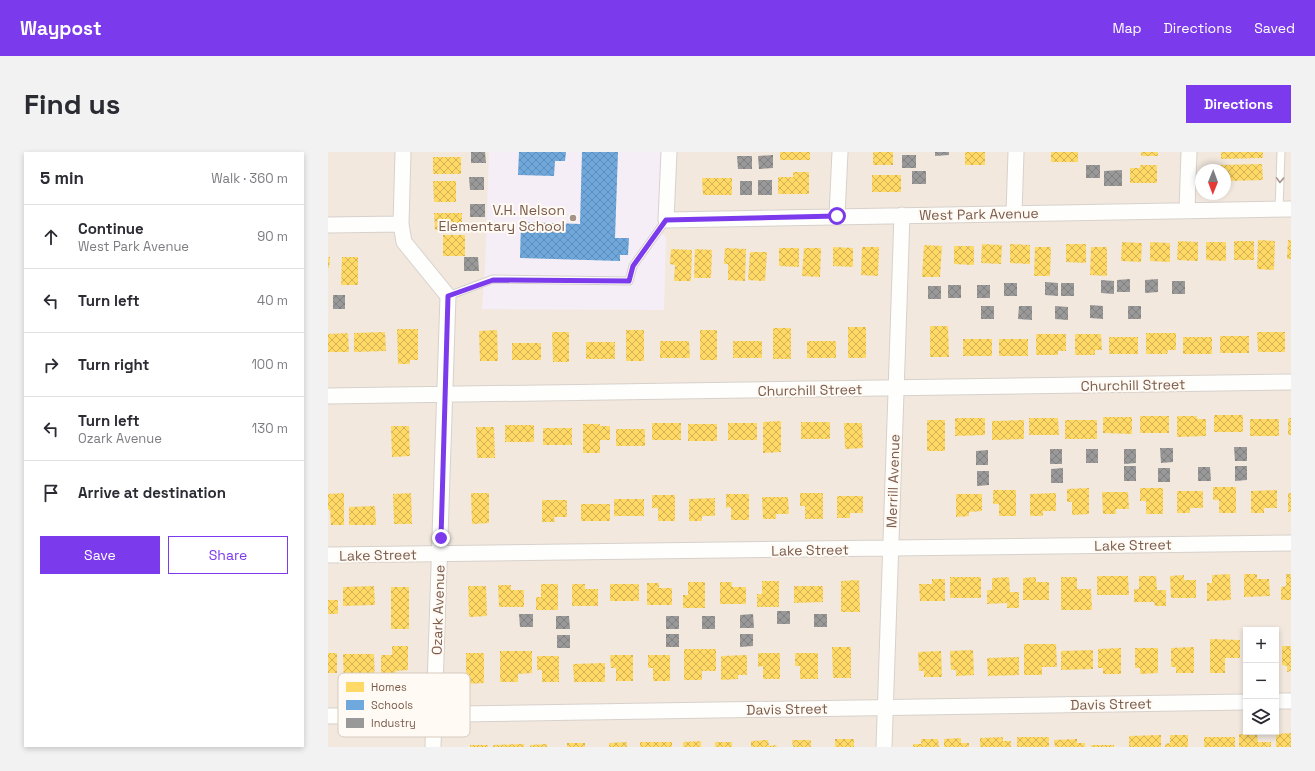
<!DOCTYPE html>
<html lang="en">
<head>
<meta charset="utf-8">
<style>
  :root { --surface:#fff; --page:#f2f2f3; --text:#2b2b33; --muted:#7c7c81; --line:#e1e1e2; --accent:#7c3aed }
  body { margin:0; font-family:"Space Grotesk",sans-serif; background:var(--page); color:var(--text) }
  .controls { position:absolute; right:12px; bottom:12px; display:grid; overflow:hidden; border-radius:0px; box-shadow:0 2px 6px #0003 }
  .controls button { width:36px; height:36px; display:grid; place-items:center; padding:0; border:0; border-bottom:1px solid var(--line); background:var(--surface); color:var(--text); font:20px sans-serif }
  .compass { position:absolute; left:867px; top:12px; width:36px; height:36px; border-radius:50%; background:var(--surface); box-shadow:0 2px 6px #0003; rotate:181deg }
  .stop { position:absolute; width:12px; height:12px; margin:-9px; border:3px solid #7c3aed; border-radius:50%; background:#fff }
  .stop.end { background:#7c3aed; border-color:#fff; box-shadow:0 1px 4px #0008 }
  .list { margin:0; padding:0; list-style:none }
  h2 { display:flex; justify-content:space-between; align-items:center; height:52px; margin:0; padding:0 16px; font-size:17px }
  h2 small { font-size:13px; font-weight:400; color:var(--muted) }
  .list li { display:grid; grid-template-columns:26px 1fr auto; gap:12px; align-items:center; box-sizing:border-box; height:64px; padding:0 16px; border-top:1px solid var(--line) }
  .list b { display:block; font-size:15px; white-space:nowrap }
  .list p { margin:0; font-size:13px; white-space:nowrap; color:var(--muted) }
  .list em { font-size:13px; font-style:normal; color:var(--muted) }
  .actions { display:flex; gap:8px; padding:12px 16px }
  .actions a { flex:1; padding:9px 0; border:1px solid var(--accent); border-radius:0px; text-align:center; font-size:14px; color:var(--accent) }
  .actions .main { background:var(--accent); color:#fff }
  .icon { flex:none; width:22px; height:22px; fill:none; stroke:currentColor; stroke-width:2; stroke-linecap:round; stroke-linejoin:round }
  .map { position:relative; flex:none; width:963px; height:595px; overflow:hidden; border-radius:0px }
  header { display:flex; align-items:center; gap:24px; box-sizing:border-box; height:56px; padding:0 20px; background:var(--accent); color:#fff }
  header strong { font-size:19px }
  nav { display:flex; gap:22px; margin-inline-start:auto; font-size:14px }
  .intro { display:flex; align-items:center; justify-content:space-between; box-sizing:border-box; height:96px; padding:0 24px }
  h1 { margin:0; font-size:28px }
  .button { padding:10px 18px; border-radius:0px; background:var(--accent); color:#fff; font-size:14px; font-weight:700 }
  main { display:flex; gap:24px; padding:0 24px }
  aside { flex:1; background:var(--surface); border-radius:0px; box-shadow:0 2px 6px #0003 }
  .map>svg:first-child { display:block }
  .residential { fill:#f2e8de; fill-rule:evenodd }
  .education { fill:#f6eef6 }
  .homes { fill:url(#homes-cross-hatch) }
  .schools { fill:url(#schools-cross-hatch) }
  .industry { fill:url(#industry-cross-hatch) }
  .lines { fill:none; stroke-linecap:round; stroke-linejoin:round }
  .lane-casing { stroke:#d7d1cb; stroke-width:9 }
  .street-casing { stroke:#d7d1cb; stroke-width:17 }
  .lane { stroke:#fefefd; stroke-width:7 }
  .street { stroke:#fefefd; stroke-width:15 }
  .oneway { stroke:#a8958b }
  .route { stroke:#7c3aed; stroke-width:5 }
  .poi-dot { fill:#a69286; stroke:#fffaf3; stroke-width:1.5 }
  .labels { text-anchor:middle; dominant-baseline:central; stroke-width:4; stroke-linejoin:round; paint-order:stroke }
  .poi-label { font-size:14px; fill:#7a5c4d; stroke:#fffaf3; text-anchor:end }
  .street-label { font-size:14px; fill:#7a5c4d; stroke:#fffaf3 }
  .key { fill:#fffaf3; stroke:#d7cbc1; stroke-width:1 }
  .key-label { font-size:11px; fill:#7a5c4d }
</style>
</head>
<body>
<header>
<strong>Waypost</strong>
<nav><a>Map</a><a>Directions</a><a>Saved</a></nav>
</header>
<div class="intro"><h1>Find us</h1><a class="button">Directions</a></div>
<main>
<aside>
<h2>5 min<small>Walk · 360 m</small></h2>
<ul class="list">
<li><svg class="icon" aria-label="ahead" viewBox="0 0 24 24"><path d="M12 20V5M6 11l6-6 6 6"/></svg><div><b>Continue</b><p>West Park Avenue</p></div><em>90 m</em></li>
<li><svg class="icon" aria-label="left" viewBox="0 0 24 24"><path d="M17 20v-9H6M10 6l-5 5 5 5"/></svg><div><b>Turn left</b></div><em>40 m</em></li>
<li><svg class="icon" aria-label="right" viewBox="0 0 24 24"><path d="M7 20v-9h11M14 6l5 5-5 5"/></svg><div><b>Turn right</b></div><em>100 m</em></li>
<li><svg class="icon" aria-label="left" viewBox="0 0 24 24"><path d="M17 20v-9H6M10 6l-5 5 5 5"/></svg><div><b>Turn left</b><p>Ozark Avenue</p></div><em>130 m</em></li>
<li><svg class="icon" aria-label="arrive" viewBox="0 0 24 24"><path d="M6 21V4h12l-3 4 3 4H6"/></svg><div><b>Arrive at destination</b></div></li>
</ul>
<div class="actions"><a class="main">Save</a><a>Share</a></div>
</aside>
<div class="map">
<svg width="963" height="595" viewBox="0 0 963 595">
  <defs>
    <pattern id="homes-cross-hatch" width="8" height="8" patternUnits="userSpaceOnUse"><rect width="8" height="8" fill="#ffd966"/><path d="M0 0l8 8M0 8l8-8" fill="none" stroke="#d3b356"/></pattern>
    <pattern id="schools-cross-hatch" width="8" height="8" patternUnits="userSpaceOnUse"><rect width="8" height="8" fill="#6fa8dc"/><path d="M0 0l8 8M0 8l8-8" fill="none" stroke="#608cb5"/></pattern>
    <pattern id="industry-cross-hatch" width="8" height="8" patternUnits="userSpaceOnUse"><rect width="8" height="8" fill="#999"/><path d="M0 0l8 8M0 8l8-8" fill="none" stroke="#82807f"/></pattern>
  </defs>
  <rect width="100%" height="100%" fill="#f9f5f0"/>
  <!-- residential -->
  <path class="residential" d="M0,0H963V595H0ZM873,18H897V42H873ZM918,478H948V580H918Z"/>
  <!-- education -->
  <path class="education" d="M161,0H334L333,81L338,85L336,158L154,157L157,117Z"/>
  <!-- homes -->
  <path class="homes" d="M452,0H482V8H452Z
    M545,0H565V13H545Z
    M637,0H657V13H637Z
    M723,0H750V10H723Z
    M813,0H830V4H813Z
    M893,0H935V6L893,7Z
    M105,5H133V22H105Z
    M934,12L935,28L897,29V18H892V13Z
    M812,13H829V31H802V16H812Z
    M465,20H481V42H450V25H465Z
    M544,23H573V40H544Z
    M374,26H404V43H375Z
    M105,29H128V50H106Z
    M106,61H134V77L107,78Z
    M115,83H137V104H115Z
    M930,88L947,89L946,118L929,117Z
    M960,88H963V107H959Z
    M850,89L870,90V109L849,108Z
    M906,89H926V108H906Z
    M794,90L814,91L813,110L793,109Z
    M822,90L842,91V110L822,109Z
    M878,90H898V109L878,108Z
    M654,92L674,93L673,112L653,111Z
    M682,92L702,93V112L682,111Z
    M738,92H758V111L738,110Z
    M596,93L614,94L612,125H594Z
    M626,94H646V113L626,112Z
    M505,95L525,96V115L505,114Z
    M534,95H551L550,124L533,123Z
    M707,95H723L722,124H706Z
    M763,95H779V124L762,123Z
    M397,96L418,97L417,129L400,128V112H396Z
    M451,96H471V115L451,114Z
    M476,96H493L492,125L474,124Z
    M343,97L364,98L363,129H346L347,113L342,112Z
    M367,97L384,98L383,126H366Z
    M422,100H439L437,129L420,128Z
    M0,105H2L1,116H0Z
    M14,105H30V133H13Z
    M602,174H620L621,205H602Z
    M520,175H538V206H520Z
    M445,176H463V207H445Z
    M69,177H90V208H82V212H70Z
    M169,178L170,209H152L151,179Z
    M298,178H316V209H298Z
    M372,178H389V208H372Z
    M57,180L58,199L26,200V181Z
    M224,180H241V210H225Z
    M929,180H957V200H930Z
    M20,181L21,200H0V182Z
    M818,181H848V198H840L839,202H818Z
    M708,182H738V199H730V203H708Z
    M747,182H773L774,198H767V203H747Z
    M892,184H921V201H892Z
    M781,185H810V202H781Z
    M855,185H884V202H855Z
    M635,187H664V204H635Z
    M671,187H700V204H671Z
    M332,189H361L362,206H332Z
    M405,189H434V206H405Z
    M479,189H508V206H479Z
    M258,190H287V207H258Z
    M184,191H213V208H184Z
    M886,263H915V280H886Z
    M812,264H841V281H812Z
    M849,264H869V267H878V284L849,285Z
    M775,265H804V282L775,281Z
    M627,266H657V283L627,284Z
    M701,266H730L731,283H701Z
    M960,266H963V283H960Z
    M922,267H951V284H922Z
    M599,268H617V299H599Z
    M696,268V287L664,288V269Z
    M737,268H769V287H737Z
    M453,269V300L435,301V270Z
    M473,270H502V287H473Z
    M324,271H353V288H324Z
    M400,271H429V288H400Z
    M516,271H534L535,296L517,297Z
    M255,272H272V274H282V288H272V301H255Z
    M360,272H389V289H360Z
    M177,273H206V290H177Z
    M63,274H81L82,304L64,305Z
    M148,275H166L167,306H149Z
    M215,276H244V293H215Z
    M288,277H317V294H288Z
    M885,335H908V361H891V348H885Z
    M761,336V362L744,363V350H739V337Z
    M812,336H835V362H818V349H812Z
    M665,338H688V364H671V352H665Z
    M949,338V356H936V361H923V339Z
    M849,339H875V356H862V361H849Z
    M774,340H800L801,357H788V362H775Z
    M16,341V373H3L2,358H0V342Z
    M83,341L84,372H66L65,342Z
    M143,341H161V371L144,372Z
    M472,341H495V367H477V354H472Z
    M728,341V359H715V364H702V342Z
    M960,341H963V360H960Z
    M398,342H421V368H403V355L398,356Z
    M628,342H654V359L641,360V364L628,365Z
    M324,343H347V369H330V356H324Z
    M509,344H535V361H522V366H509Z
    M434,345H460L461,362H448V367H435Z
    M387,346V364H374V369H361V347Z
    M286,347H316V364H286Z
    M214,348H239V365H226L227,370H214Z
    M253,352H282V369H253Z
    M47,354L48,373H21V355Z
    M902,422L903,448L879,449V431H884V423Z
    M916,422H929V427H941L942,444L916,445Z
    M958,422H963V448H953V435L958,434Z
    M856,423V428H868V446H843L842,424Z
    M769,424H800L801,443H769Z
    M811,424H828L829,438H838V454H827L826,450H806V437H811Z
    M622,425H653V446H622Z
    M681,425L682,440H691V456H679V451L659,452V438H664V426Z
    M708,425V430H721V448H695V426Z
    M733,425H749V437H763L764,458H733Z
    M604,427H617V449H592L591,432H604Z
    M531,428L532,460H513V429Z
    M434,429H451V455H429V442H434Z
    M360,430H377V456H355V443H360Z
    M392,430H404V435H418V452H392Z
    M319,431H331V436H344V453H319Z
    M213,432H230V458H208V445H213Z
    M244,432H257V437H270V454H244Z
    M282,432H311V449H282Z
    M170,433H183V438H196V455H171Z
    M46,434L47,453L15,454V435Z
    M140,434H158L159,464L141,465Z
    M466,434H495V450L466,451Z
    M63,435H81V477H63Z
    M0,448H10V462H0Z
    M882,487L912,488V506H897V521H882Z
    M696,492H728L729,515H714V523H696Z
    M64,494H80V518L68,519V532H53V503H64Z
    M954,494H963V519L959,520V514L954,513Z
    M504,495H523V526H505Z
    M866,495V521H848V515H843V496Z
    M793,496V522H775V516H770V497Z
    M807,496H830V521L812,522V516H807Z
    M356,497H388V519H374V528H356Z
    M645,498L646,523L628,524V518H623L622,499Z
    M765,498V517L733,518V499Z
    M172,499H204V521L190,522V530H172Z
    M613,499L614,525H596V519H591L590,500Z
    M0,501H9V521H0Z
    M138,501H156V531L138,532Z
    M430,501H452V527H435V514L430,515Z
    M467,501H490V527H472V514H467Z
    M15,502H46L47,533H16Z
    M282,503H305V529H288V516H283Z
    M320,503H342V529H325V516H320Z
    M419,503V523H410V527L393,528V504Z
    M209,504H231V530H214V518H209Z
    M691,505V523L660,524L659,506Z
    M277,511V530H246L245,512Z
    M963,581V595H948V582Z
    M911,582H929L930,590H943V595H911Z
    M833,583V595H801V584Z
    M842,583H860V595H837V592L842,591Z
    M675,585V589H683V595H652V586Z
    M689,585H721V595H689Z
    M876,585H907V595H876Z
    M633,586V591H641V595H616V587Z
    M507,587H526V595H507Z
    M593,587H610L611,595H585V592H593Z
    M749,587V591H757V595H727L726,588Z
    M440,588L441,594L448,593L449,595H423V589Z
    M464,588H483V595H465Z
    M373,589V595H355V590Z
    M299,590V595H281V591Z
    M312,590H344V595H312Z
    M387,590H404V595H387Z
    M239,591H257V595H239Z
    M196,592V595H165V593Z
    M219,592V595H202V593Z
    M142,593H160V595H142Z
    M763,593H786V595H763Z"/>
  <!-- schools -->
  <path class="schools" d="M191,0H238L237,9H227L226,24L190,23Z
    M254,0H290L287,86H301L300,103H292V109L192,106L193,70L252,72Z"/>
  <!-- industry -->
  <path class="industry" d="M143,0H157L158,11H143Z
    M607,0H621V3L607,4Z
    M445,3V16L431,17L430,4Z
    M574,3H588V16H574Z
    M409,4H424V17H410Z
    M758,13H772V26H758Z
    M794,18V34H776V19Z
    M584,19H598V32H584Z
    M141,25H156V38H142Z
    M430,28H444V43H430Z
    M412,29H424V43H412Z
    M142,52H157V65H142Z
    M136,105H150L151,119H136Z
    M802,127V140H789V128Z
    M830,127V140L817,141V128Z
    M773,128L786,129V142L773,141Z
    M844,129H857V142H844Z
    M717,130L730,131V144L717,143Z
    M676,131H689V144H676Z
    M733,131H746V144H733Z
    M620,133H633V146H620Z
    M649,133H662V146H649Z
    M600,134H613V147H600Z
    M5,143H17V157H5Z
    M762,153L775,154V167L762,166Z
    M653,154H666V167H653Z
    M691,154H704V168L690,167Z
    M727,154L740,155V168L727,167Z
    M800,154H813V167H800Z
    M906,295H919V309H907Z
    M832,296H845V310L833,311Z
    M722,297H734V312H722Z
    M758,297H770V311H758Z
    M796,297H808V311L796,312Z
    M660,298V313H648V299Z
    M796,314H808V329H796Z
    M907,314H919V328L907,329Z
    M870,315H882L883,329H870Z
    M735,316V331H723V317Z
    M830,316H842V330H830Z
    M649,319H661V333L649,334Z
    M449,459H462V472H449Z
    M191,462H205V475H192Z
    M425,462L426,476H412V463Z
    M486,462H499V475H486Z
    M228,464H241L242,477H228Z
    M338,464H351V477H338Z
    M374,464H387V477H374Z
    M338,482H351V495H338Z
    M412,482H425V494L412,495Z
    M229,483H242V496H229Z"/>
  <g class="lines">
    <!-- lane casing -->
    <g class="lane-casing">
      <path id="lane" d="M951,57L953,0
        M120,144L165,127L301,129L305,114L338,68"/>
    </g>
    <!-- street casing -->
    <g class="street-casing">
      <path id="street" d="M75,0L73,72L76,90L120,144L105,595
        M341,0L338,68L963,57
        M859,58L861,0
        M686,62L688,0
        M509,64L512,0
        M0,73L73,72
        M0,244L963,230
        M0,403L963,391
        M948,549H963
        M0,564L918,550
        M556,595L574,63"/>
    </g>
    <!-- lane -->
    <use href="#lane" class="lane"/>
    <!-- street -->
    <use href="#street" class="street"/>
  </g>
  <!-- one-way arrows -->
  <defs><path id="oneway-chevron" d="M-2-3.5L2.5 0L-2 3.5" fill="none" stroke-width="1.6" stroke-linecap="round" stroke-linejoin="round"/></defs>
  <use class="oneway" href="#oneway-chevron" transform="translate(952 28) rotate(92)"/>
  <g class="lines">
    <!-- route -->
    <path class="route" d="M113,386L120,144L165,128L301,129L305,114L338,68L509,64"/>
  </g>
  <!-- markers -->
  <circle class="poi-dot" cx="245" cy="66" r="4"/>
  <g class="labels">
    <!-- poi labels -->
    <g class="poi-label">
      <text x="237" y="58">V.H. Nelson<tspan x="237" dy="16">Elementary School</tspan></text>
    </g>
    <!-- street labels -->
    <g class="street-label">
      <text transform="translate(651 62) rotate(-1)">West Park Avenue</text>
      <text transform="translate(805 233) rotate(-1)">Churchill Street</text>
      <text transform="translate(482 238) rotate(-1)">Churchill Street</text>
      <text transform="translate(565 329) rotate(-88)">Merrill Avenue</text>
      <text transform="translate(805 393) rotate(-1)">Lake Street</text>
      <text transform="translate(482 398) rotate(-1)">Lake Street</text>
      <text transform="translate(50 403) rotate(-1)">Lake Street</text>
      <text transform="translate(110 458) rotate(-88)">Ozark Avenue</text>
      <text transform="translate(783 552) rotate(-1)">Davis Street</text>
      <text transform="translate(459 557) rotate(-1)">Davis Street</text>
    </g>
  </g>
  <!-- legend -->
  <rect x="10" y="521" width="132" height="64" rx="6" class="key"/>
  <rect x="18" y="530" width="18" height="10" fill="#ffd966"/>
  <rect x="18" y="548" width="18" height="10" fill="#6fa8dc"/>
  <rect x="18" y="566" width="18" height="10" fill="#999"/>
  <g class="key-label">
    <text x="43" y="539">Homes</text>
    <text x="43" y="557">Schools</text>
    <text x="43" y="575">Industry</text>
  </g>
</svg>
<div class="controls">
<button>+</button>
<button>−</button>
<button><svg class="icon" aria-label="layers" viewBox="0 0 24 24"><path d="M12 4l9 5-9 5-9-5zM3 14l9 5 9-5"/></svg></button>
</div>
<svg class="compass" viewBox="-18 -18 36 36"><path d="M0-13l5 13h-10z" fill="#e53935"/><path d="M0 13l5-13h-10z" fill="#7c7c81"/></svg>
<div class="stop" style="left:509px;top:64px"></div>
<div class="stop end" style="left:113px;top:386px"></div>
</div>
</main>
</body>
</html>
